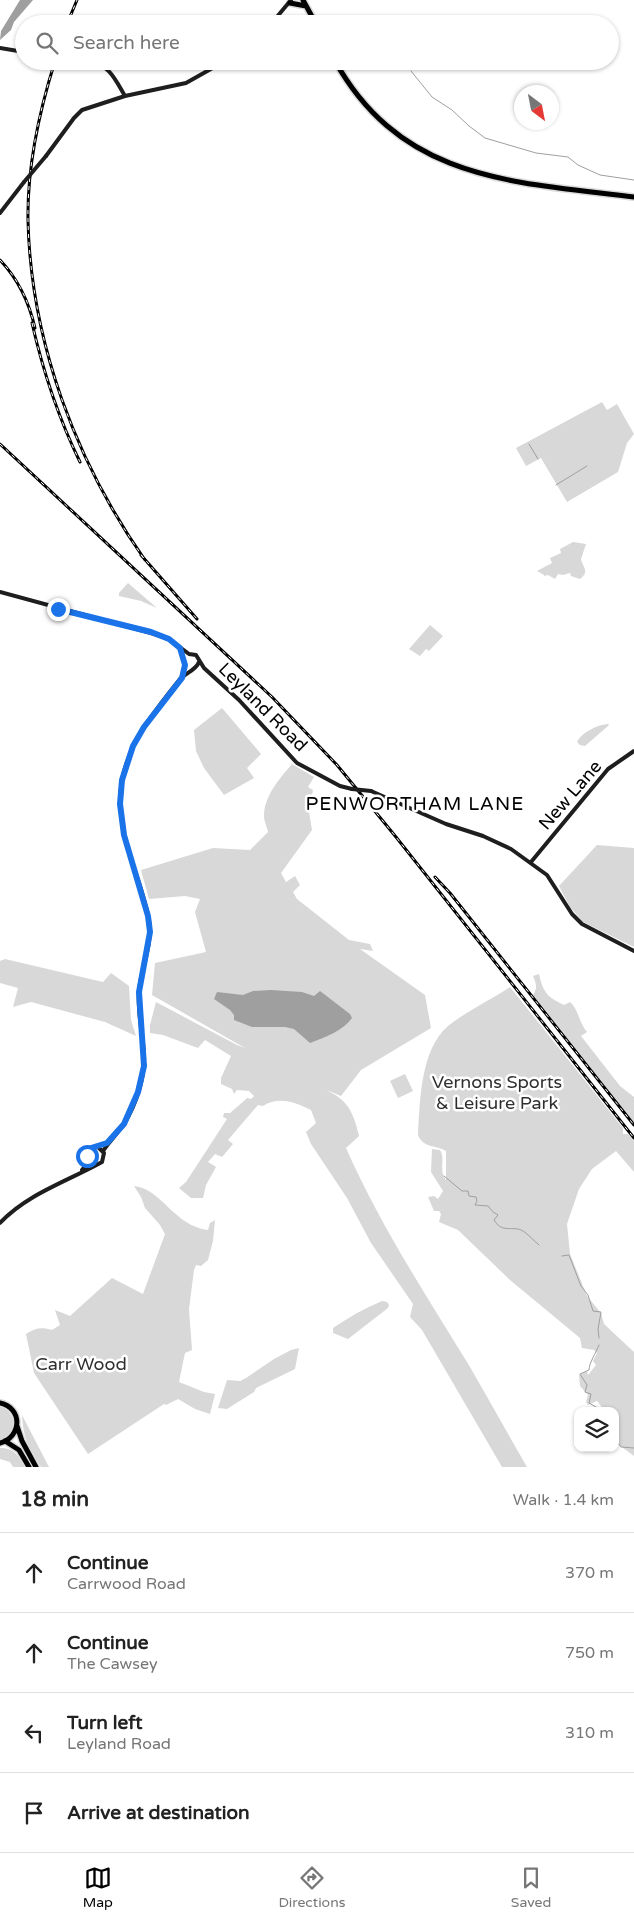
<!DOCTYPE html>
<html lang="en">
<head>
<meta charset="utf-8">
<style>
  :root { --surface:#fff; --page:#f2f2f2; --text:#222; --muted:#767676; --line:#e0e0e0; --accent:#000 }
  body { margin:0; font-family:"Varela Round",sans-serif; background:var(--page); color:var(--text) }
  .controls { position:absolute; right:15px; bottom:15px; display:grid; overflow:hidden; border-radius:10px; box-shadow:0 1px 4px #0004 }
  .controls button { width:45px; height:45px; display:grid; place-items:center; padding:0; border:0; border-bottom:1px solid var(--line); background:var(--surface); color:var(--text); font:25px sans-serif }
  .compass { position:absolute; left:514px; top:85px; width:45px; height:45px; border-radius:50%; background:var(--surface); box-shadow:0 1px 4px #0004; rotate:148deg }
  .stop { position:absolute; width:15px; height:15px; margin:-11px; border:4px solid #1a73e8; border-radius:50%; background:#fff }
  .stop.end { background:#1a73e8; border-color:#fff; box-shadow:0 1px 5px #0008 }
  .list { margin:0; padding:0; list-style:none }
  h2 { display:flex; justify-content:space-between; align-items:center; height:65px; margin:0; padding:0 20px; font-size:21px }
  h2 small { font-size:16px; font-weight:400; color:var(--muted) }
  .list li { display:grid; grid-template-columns:32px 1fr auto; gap:15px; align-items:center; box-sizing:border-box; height:80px; padding:0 20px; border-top:1px solid var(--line) }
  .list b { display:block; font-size:19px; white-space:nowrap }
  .list p { margin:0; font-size:16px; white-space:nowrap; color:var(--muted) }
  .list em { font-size:16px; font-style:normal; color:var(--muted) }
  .icon { flex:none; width:28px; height:28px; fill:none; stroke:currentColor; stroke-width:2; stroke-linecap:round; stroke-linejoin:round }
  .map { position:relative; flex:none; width:634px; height:1467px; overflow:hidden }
  .search { position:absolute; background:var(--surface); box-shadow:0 1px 4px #0004; left:15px; right:15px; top:15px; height:55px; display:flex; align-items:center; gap:12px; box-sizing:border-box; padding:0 18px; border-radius:28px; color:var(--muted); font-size:19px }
  .sheet { height:385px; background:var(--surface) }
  nav { display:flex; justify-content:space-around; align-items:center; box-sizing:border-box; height:70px; border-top:1px solid var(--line); background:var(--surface); font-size:14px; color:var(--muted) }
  nav a { display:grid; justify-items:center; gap:2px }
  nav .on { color:var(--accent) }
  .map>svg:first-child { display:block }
  .green { fill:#d8d8d8 }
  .water { fill:#9f9f9f }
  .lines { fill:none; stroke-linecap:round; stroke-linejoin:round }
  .stream { stroke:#9f9f9f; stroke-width:1 }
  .highway-casing { stroke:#dbdbdb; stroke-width:8 }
  .secondary { stroke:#1e1e1e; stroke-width:4 }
  .highway { stroke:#000; stroke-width:5 }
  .rail-casing { stroke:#000; stroke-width:3 }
  .rail { stroke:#fff; stroke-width:1; stroke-dasharray:4; stroke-linecap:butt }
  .secondary-bridge { stroke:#1e1e1e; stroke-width:4 }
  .route { stroke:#1a73e8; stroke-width:6 }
  .labels { text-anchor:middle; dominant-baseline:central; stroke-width:5; stroke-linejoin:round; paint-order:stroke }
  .street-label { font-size:18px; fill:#000; stroke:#fff }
  .park-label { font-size:18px; fill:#2f2f2f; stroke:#fff }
  .neighbourhood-label { font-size:19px; letter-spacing:1px; fill:#000; stroke:#fff }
</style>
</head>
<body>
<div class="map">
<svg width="634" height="1467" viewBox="0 0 634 1467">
  <rect width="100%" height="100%" fill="#fff"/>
  <!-- green -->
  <path class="green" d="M602,402L607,410L617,404L634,434L627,443L618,472L567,502L541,458L526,466L516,448Z
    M573,542L586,544L581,559C583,568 590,571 580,579L571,576L570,573L563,575L558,574L555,579L548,575L544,576V575L537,571L552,563L550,558L561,553L560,549Z
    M128,583L157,608L141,601L119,596V593Z
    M430,625L443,636L429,651L426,649L420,656L409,649Z
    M222,708L261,754L247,768L254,778L224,795L204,768L196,751L194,730Z
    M609,724L608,726L585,746L580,745L577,742C581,733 598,724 609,724Z
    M292,764L314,777L308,787L313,790L309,812L312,830L281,873L286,882L295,876L300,885L293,892L297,899L349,940L370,944L373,951L360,949L425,995L431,1028L361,1070L341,1096L292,1076C307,1082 335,1091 345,1103C353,1112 356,1124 359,1136L346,1148C380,1225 426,1295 470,1367C489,1400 508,1434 527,1467H502L422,1330L410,1317L413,1304L371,1243L347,1198L311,1144L306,1132L316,1123L311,1110C295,1102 278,1096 263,1106L258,1105L228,1140L233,1144L222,1157L215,1154L208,1162L216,1167L206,1185L203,1198H191L179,1188L186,1182L227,1119L223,1117L224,1113H230L245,1100L247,1098L251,1099L254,1096L249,1091L237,1090L234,1094L232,1089L221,1084V1078L231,1056L205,1040L198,1048L163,1035L150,1033V1025L156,1002L237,1045L245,1048L152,995L155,963L206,952L195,912L200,899L185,896L149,899L141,870L213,848L250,850L268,832C267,827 264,821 264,816C264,796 280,778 292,764Z
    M597,845L634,848V947L583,922L570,907L559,886Z
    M5,959L103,982L111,973L129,986L131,1020L136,1036L105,1022L31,1002L13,1007L18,988L0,983V961Z
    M539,974C543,992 547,997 564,1005L570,1002C579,1010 579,1023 587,1032L581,1036L620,1086L634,1097V1123L533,995C538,988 536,983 533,976Z
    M510,987L623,1128V1134H628L634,1141V1172L616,1151L592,1169L579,1189L567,1224L570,1254L587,1296L601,1313L604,1324L634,1352V1456L615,1442V1411H605L597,1401L588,1405L586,1402L588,1395L580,1386L579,1375L587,1371L588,1375L596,1365L593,1361L597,1353L594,1350L582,1348L580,1338L510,1280L458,1230L439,1222L441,1214L439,1211H434L428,1197L434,1196L438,1199L443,1191L431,1172L432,1149L440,1150C446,1159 438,1170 446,1180V1151C436,1145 423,1148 418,1135C420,1102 420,1050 448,1026C464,1013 492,999 510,987Z
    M405,1074L413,1091L398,1098L390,1081Z
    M134,1186C162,1189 174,1226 208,1230L210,1223L215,1220L213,1241L208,1260L201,1266L196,1265L194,1270L189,1309L192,1350L185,1353L179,1382L204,1392L215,1394L210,1414L195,1409L178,1399L166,1405L164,1404L88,1454L34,1373L26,1334C35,1328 41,1327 52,1330L60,1325L55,1310L70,1316L112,1278L143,1294L165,1234L160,1225L145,1208L141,1197Z
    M382,1301L387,1302L389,1305L388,1308L348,1339L333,1333V1328C349,1317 365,1308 382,1301Z
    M299,1348L295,1369L256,1388L254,1392L227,1409L218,1408L227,1380L240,1381L246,1378L274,1359L291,1350Z
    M0,1406C17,1412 19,1435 0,1440Z
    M22,1415L49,1467H41C29,1448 23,1438 22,1415Z
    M0,1448C14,1448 18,1455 25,1467H13L10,1462L0,1459Z"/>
  <!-- water -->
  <path class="water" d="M20,0H33L14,22L11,30L0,40L1,31Z
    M271,990L302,992L314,996L320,991L350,1014L352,1018C343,1031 325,1037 310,1043L294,1029L285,1027H252L234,1020V1015L230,1010L214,999L217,992L243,995L253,991Z"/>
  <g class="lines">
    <!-- stream -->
    <path class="stream" d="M411,71L432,97L452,110L469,126L485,138L536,153L568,157L578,165L600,175L634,180
      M529,444L538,459
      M556,485L587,466
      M444,1176L462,1191H468L469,1196L476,1197L477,1201L475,1205L488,1206L493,1212L498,1215L494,1220C502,1234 513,1225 523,1231C528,1234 534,1241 539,1245
      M562,1256L569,1255L581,1286L588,1295L593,1311L601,1312L598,1329L599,1338
      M599,1345C596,1353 589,1363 589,1370L580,1374L587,1385L585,1392L591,1394L589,1403L603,1411
      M615,1439L621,1447L634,1448"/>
    <!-- highway casing -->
    <g class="highway-casing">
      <path id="highway" d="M303,0L316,24
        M290,3L306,6
        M335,61C402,181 513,182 634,197
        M0,1403C23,1408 22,1437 0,1443
        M17,1426L22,1441L36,1467
        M5,1441L19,1450L29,1467"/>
    </g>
    <!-- secondary -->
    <path class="secondary" d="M271,24L291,0
      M0,48L24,52
      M88,61C109,64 115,79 125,96
      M46,156L74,118L82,110L125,96L186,83L225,61
      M0,213L24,182
      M0,592L151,633L169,639L189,654L196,655L204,668L239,700L297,763L340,786L352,789
      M181,650L185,665L183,675
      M371,791L446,824L483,836L511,849L547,875L572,914L582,924L634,951
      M531,862L608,769L634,751
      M103,1151C110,1141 118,1133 124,1124C136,1105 145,1078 144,1055C143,1034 137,1012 139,991C141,967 153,945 149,920C140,872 113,831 122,780C129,742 156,709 180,679C186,673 196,670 199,662
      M82,1170L86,1165L89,1150L108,1142
      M0,1223C27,1194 68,1181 102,1162L104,1153L98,1147"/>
    <!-- highway -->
    <use href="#highway" class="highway"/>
    <!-- rail casing -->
    <g class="rail-casing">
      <path id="rail" d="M67,24L77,0
        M55,61C39,112 27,167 28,221C31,342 76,462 145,560
        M0,260C19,280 29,302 35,328
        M32,323C43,371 58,417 80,462
        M0,444L272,697L337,765L396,837L634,1138
        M141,555L197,619
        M435,877L450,893L634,1125"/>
    </g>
    <!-- rail -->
    <use href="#rail" class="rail"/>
    <!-- secondary-bridge -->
    <path class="secondary-bridge" d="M24,182L46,156
      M352,789L371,791"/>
  </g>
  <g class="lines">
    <!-- route -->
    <path class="route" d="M58,609L151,632L169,639L180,648L185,665L182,678L144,727L133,746L122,780L120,804L124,835L148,916L150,932L139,992L144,1066L138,1092L124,1124L107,1143L91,1148L87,1156"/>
  </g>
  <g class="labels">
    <!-- street labels -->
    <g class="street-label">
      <text transform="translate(263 707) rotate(45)">Leyland Road</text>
      <text transform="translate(570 795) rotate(-49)">New Lane</text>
    </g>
    <!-- park labels -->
    <g class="park-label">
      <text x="497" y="1082">Vernons Sports<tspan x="497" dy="21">&amp; Leisure Park</tspan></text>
      <text x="81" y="1364">Carr Wood</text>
    </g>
    <!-- neighbourhood labels -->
    <g class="neighbourhood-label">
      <text x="415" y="804">PENWORTHAM LANE</text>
    </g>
  </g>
</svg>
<div class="controls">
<button><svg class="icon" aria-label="layers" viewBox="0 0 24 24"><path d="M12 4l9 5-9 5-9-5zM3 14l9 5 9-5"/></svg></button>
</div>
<svg class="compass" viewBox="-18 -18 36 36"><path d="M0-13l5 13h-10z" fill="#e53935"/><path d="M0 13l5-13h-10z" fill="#767676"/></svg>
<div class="stop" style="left:87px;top:1156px"></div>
<div class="stop end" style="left:58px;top:609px"></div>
<div class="search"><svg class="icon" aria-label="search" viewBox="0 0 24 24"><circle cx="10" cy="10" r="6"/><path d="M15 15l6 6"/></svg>Search here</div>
</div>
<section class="sheet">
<h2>18 min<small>Walk · 1.4 km</small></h2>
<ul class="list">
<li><svg class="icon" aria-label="ahead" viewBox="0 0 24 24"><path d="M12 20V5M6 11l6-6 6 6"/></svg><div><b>Continue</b><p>Carrwood Road</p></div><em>370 m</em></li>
<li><svg class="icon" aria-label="ahead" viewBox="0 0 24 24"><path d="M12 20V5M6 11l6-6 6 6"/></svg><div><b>Continue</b><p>The Cawsey</p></div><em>750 m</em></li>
<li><svg class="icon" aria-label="left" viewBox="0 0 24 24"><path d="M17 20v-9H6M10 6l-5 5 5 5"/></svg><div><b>Turn left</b><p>Leyland Road</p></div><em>310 m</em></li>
<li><svg class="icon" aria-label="arrive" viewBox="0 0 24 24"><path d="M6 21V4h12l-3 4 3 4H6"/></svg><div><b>Arrive at destination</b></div></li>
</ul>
</section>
<nav>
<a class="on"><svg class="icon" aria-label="map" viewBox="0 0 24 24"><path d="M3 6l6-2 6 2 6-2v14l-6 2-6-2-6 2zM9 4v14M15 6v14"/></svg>Map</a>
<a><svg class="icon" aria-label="directions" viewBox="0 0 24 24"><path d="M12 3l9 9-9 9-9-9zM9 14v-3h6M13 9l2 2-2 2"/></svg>Directions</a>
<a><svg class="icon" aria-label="saved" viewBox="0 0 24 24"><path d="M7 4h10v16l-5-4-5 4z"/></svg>Saved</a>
</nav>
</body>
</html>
